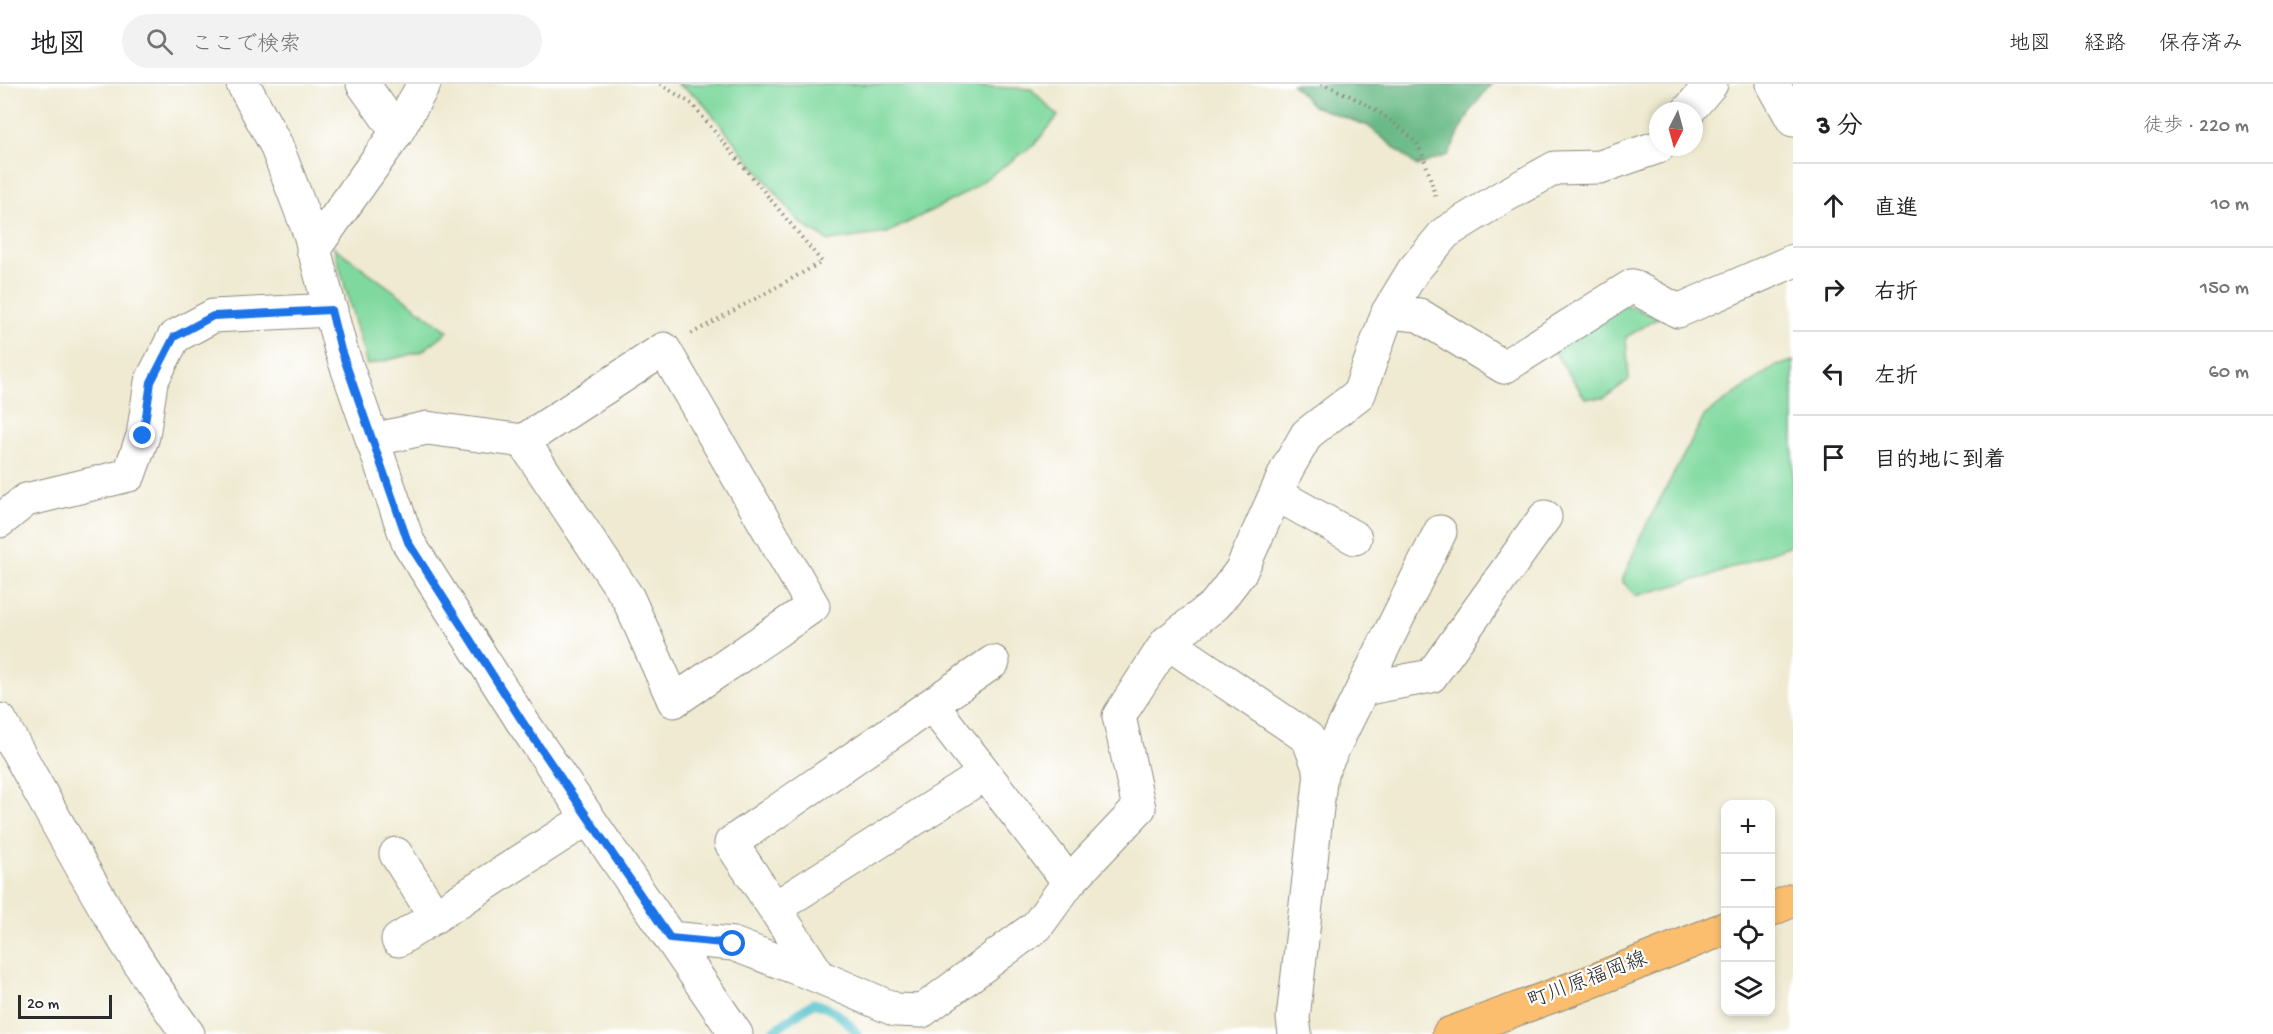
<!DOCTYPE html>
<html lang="ja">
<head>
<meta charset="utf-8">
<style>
  :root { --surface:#fff; --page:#f2f2f2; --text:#202124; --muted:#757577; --line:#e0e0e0 }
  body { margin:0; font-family:"Gochi Hand","Klee One",sans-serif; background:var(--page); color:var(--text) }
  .controls { position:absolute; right:18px; bottom:18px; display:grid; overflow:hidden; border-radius:12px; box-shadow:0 3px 9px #0003 }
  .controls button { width:54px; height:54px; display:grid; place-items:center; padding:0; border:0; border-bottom:2px solid var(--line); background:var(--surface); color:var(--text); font:30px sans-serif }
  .compass { position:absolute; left:1649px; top:18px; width:54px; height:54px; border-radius:50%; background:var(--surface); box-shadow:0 3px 9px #0003; rotate:186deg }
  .scale { position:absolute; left:18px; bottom:15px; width:94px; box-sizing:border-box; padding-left:6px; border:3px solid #2b2b2b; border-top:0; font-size:16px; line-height:21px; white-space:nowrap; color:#2b2b2b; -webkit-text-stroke:4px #fff; paint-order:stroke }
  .stop { position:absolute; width:18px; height:18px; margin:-14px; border:4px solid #1a73e8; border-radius:50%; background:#fff }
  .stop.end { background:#1a73e8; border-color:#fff; box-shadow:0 2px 6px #0008 }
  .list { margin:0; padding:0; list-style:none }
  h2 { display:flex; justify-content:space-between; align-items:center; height:78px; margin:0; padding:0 24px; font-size:26px }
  h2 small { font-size:20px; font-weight:400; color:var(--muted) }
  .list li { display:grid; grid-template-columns:39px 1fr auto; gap:18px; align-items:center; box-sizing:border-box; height:84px; padding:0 24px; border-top:2px solid var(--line) }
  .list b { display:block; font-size:22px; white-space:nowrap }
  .list em { font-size:20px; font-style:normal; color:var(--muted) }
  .icon { flex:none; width:33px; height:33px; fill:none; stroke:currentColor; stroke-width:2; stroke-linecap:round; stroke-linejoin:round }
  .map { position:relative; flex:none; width:1793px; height:950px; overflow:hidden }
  header { display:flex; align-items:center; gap:36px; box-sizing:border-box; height:84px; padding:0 30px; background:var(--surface); border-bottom:2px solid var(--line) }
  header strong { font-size:28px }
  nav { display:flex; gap:33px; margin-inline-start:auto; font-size:21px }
  .search { width:420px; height:54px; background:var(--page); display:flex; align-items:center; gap:15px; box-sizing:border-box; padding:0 21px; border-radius:33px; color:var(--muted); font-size:22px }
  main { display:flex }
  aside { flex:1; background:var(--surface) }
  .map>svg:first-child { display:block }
  .green { fill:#7fd99e; stroke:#558264; stroke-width:1.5 }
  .forest { fill:#67b985; stroke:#497258; stroke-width:1.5 }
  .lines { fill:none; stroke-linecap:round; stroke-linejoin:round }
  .stream { stroke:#54c2ca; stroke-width:9 }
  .minor-casing { stroke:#8d8a7e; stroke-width:35 }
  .major-casing { stroke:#8d8a7e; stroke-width:35 }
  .path { stroke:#8d8a7e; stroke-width:4; stroke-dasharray:1.5 4.5; stroke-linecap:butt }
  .minor { stroke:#fff; stroke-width:33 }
  .major { stroke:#fabe6e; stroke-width:33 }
  .route { stroke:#1a73e8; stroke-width:8 }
  .labels { text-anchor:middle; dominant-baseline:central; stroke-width:4.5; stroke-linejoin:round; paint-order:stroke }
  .street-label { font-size:21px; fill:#2b2b2b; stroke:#fff }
</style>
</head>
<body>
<header>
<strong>地図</strong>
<div class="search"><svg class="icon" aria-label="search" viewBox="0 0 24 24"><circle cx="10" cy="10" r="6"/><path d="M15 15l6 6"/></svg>ここで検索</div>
<nav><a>地図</a><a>経路</a><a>保存済み</a></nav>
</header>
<main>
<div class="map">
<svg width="1793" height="950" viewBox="0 0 1793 950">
  <rect width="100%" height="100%" fill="#fff"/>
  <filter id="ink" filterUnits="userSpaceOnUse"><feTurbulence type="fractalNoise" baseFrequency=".0167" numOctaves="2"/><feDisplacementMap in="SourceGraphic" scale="12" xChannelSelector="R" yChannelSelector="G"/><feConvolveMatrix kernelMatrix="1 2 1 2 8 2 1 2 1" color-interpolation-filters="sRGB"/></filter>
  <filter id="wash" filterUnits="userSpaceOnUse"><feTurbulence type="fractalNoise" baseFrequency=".008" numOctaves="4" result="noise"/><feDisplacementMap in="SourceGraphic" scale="24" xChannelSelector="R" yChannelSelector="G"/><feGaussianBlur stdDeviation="1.35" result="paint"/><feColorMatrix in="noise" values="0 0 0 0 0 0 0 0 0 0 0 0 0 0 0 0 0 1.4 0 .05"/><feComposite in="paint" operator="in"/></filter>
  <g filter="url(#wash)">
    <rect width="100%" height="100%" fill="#efead1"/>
    <!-- green -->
    <path class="green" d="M677,0H972V2L1031,5L1058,32L1034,61L964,110L887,149L829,157L800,139L698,13Z
      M334,163L448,247L421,268L367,281Z
      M1619,218L1658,234L1626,253L1629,296L1604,314H1585L1553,266Z
      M1793,277V460L1713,491L1636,512L1622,497L1642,449L1705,331L1774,283Z"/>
    <!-- forest -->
    <path class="forest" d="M1292,0H1491L1471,26L1448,71L1417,82L1368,42L1313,22Z"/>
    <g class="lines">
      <!-- stream -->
      <path class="stream" d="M769,950L813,919C831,923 846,935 857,950"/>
    </g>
  </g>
  <g filter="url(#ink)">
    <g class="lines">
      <!-- minor casing -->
      <g class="minor-casing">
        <path id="minor" d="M243,0L276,61L310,150L341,266L408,458L522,637L736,950
          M363,0L397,48
          M1773,0L1793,36
          M1688,27L1711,0
          M313,166L397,48L424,0
          M1388,228L1419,231L1504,283L1632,202L1678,227L1793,177
          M372,356L427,344L523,357L628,514L674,617L813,522L664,265L523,357
          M1276,410L1355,454
          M0,437L26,416L129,391L143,352L151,298L174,253L213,232L331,226
          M1167,558L1215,521L1241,487L1287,385L1307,350L1359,310L1388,228L1413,187L1445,149L1501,114L1555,84L1600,83L1658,63
          M1363,605L1431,592L1545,433
          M932,621L1069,798
          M0,636C60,742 115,852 188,950
          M1321,689L1440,448
          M396,770L435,832
          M775,824L985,690
          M670,854L733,860L820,893L896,926L922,927L1037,842L1069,798L1139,724L1119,632L1167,558L1308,654L1321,689L1293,934L1295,950
          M398,856L588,734
          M820,893L731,759L993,578"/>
      </g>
      <!-- major casing -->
      <g class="major-casing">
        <path id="major" d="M1770,826L1793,816
          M1449,950L1585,900L1726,844"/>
      </g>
      <!-- path -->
      <path class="path" d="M660,0L692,20L822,178L691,250
        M1321,0C1348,8 1397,36 1416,59C1424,69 1433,103 1436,116"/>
      <!-- minor -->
      <use href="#minor" class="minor"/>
      <!-- major -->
      <use href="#major" class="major"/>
    </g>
  </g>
  <g class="lines" filter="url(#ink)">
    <!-- route -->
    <path class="route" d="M143,352L151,298L174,253L213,232L331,226L341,266L408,458L522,637L670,854L733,860"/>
  </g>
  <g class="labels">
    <!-- street labels -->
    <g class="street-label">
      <text transform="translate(1588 898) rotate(-21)">町川原福岡線</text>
    </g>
  </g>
</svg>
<div class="controls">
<button>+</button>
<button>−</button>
<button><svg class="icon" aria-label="locate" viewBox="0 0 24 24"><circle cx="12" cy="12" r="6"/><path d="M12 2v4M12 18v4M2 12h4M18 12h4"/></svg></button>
<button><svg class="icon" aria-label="layers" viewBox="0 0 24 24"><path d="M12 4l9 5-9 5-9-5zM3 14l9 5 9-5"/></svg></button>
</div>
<svg class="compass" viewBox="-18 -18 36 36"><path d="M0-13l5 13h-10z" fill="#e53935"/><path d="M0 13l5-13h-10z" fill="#757577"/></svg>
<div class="scale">20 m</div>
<div class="stop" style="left:733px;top:860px"></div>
<div class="stop end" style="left:143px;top:352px"></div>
</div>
<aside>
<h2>3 分<small>徒歩 · 220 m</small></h2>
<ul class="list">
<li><svg class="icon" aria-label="ahead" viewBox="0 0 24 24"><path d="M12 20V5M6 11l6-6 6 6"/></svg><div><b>直進</b></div><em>10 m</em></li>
<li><svg class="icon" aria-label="right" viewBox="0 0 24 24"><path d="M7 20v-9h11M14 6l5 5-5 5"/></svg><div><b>右折</b></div><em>150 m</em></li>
<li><svg class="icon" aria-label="left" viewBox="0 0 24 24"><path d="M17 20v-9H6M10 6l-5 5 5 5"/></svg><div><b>左折</b></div><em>60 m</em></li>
<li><svg class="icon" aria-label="arrive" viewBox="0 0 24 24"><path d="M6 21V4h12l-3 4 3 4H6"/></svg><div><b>目的地に到着</b></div></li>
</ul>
</aside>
</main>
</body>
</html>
